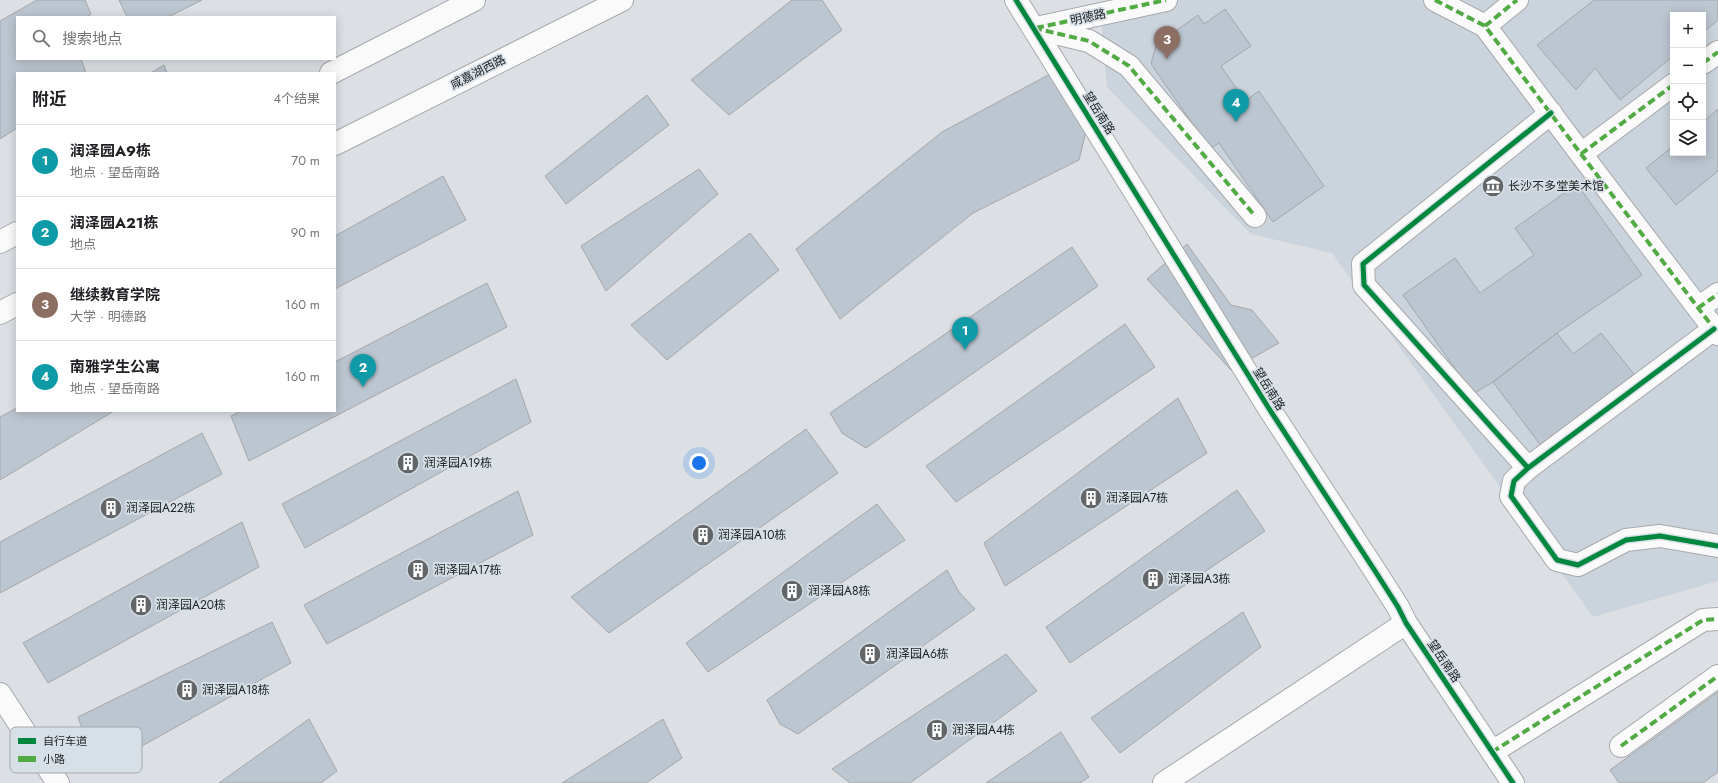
<!DOCTYPE html>
<html lang="zh">
<head>
<meta charset="utf-8">
<style>
  :root { --surface:#fff; --page:#f6f6f6; --text:#202124; --muted:#757577; --line:#e0e0e0; --accent:#0f766e }
  body { margin:0; font-family:Jost,"Noto Sans SC",sans-serif; background:var(--page); color:var(--text) }
  .controls { position:absolute; right:12px; top:12px; display:grid; overflow:hidden; border-radius:0px; box-shadow:0 2px 10px #0003 }
  .controls button { width:36px; height:36px; display:grid; place-items:center; padding:0; border:0; border-bottom:1px solid var(--line); background:var(--surface); color:var(--text); font:20px sans-serif }
  .you { position:absolute; left:699px; top:463px; width:14px; height:14px; margin:-10px; border:3px solid #fff; border-radius:50%; background:#1a73e8; box-shadow:0 0 0 6px #1a73e833 }
  .badge { display:grid; place-items:center; width:26px; height:26px; border-radius:50%; background:var(--accent); color:#fff; font-size:13px; font-weight:700 }
  .pin { position:absolute; translate:-50% -33px; filter:drop-shadow(0 1px 2px #0008) }
  .pin::after { content:''; position:absolute; top:21px; width:14px; height:12px; background:inherit; clip-path:polygon(0 0,100% 0,50% 100%) }
  .list { margin:0; padding:0; list-style:none }
  h2 { display:flex; justify-content:space-between; align-items:center; height:52px; margin:0; padding:0 16px; font-size:17px }
  h2 small { font-size:13px; font-weight:400; color:var(--muted) }
  .list li { display:grid; grid-template-columns:26px 1fr auto; gap:12px; align-items:center; box-sizing:border-box; height:72px; padding:0 16px; border-top:1px solid var(--line) }
  .list b { display:block; font-size:15px; white-space:nowrap }
  .list p { margin:0; font-size:13px; white-space:nowrap; color:var(--muted) }
  .list em { font-size:13px; font-style:normal; color:var(--muted) }
  .icon { flex:none; width:22px; height:22px; fill:none; stroke:currentColor; stroke-width:2; stroke-linecap:round; stroke-linejoin:round }
  .map { position:relative; flex:none; width:1718px; height:783px; overflow:hidden }
  .search { position:absolute; background:var(--surface); box-shadow:0 2px 10px #0003; left:16px; top:16px; width:320px; height:44px; display:flex; align-items:center; gap:10px; box-sizing:border-box; padding:0 14px; border-radius:0px; color:var(--muted); font-size:15px }
  .panel { position:absolute; background:var(--surface); box-shadow:0 2px 10px #0003; left:16px; top:72px; width:320px; height:340px; border-radius:0px }
  .map>svg:first-child { display:block }
  .built { fill:#cbd4dc; fill-rule:evenodd }
  .building { fill:#bcc6d0; stroke:#a4a7ab }
  .lines { fill:none; stroke-linecap:round; stroke-linejoin:round }
  .minor-casing { stroke:#a6a9ac; stroke-width:24 }
  .major-casing { stroke:#a6a9ac; stroke-width:24 }
  .minor { stroke:#fafafb; stroke-width:22 }
  .major { stroke:#fafafb; stroke-width:22 }
  .quiet { stroke:#52aa44; stroke-width:4; stroke-dasharray:8 4; stroke-linecap:butt }
  .cycleway-casing { stroke:#d8e0e7; stroke-width:8 }
  .cycleway { stroke:#00873e; stroke-width:5 }
  .labels { text-anchor:middle; dominant-baseline:central; stroke-width:3.5; stroke-linejoin:round; paint-order:stroke }
  .street-label { font-size:12px; fill:#212426; stroke:#d8e0e7 }
  .poi-label { font-size:12px; fill:#212426; stroke:#d8e0e7; text-anchor:start }
  .key { fill:#d8e0e7; stroke:#a1a8ad; stroke-width:1 }
  .key-label { font-size:11px; fill:#212426 }
</style>
</head>
<body>
<div class="map">
<svg width="1718" height="783" viewBox="0 0 1718 783">
  <rect width="100%" height="100%" fill="#dce0e4"/>
  <!-- built -->
  <path class="built" d="M1112,0H1718V581L1593,617L1332,253L1251,234L1107,87L1100,5ZM1673,15H1703V153H1673Z"/>
  <!-- building -->
  <path class="building" d="M37,0H85L91,14L87,17H17V59H81L86,73H17V128L0,139V21Z
    M119,0H202L168,17H127Z
    M792,0H822L842,30L729,115L691,80Z
    M1594,0H1718V20L1703,32V15H1673V56L1620,100L1595,68L1576,90L1537,45Z
    M1225,9L1251,46L1221,66L1245,101L1259,91L1324,186L1273,222L1219,143L1210,149L1151,64L1156,45L1198,15L1204,24Z
    M164,65L167,73H151Z
    M1050,74L1088,123L1079,160L973,213L840,319L796,249L942,132Z
    M647,95L669,125L566,204L545,176Z
    M1718,109V171L1676,205L1646,168L1673,146V153H1703V122Z
    M699,169L718,194L606,291L581,246Z
    M443,176L466,220L335,289V236Z
    M1577,184L1642,275L1557,333L1493,382L1473,394L1403,295L1455,258L1480,293L1534,255L1515,228Z
    M750,233L779,270L667,360L631,325Z
    M1187,244L1231,305L1252,310L1279,343L1231,370L1147,279Z
    M1072,247L1098,286L866,448L842,433L830,413Z
    M487,283L507,327L249,461L231,416L241,411H335V362Z
    M1125,324L1155,367L956,502L926,466Z
    M1557,333L1573,354L1601,333L1634,374L1542,447L1493,382Z
    M516,379L531,422L305,548L282,504Z
    M1178,398L1207,453L1005,586L984,543Z
    M17,408V411H114L0,480V417Z
    M806,429L838,473L609,633L571,597Z
    M202,433L222,474L0,593V542Z
    M1237,490L1265,531L1070,663L1046,627Z
    M518,491L533,535L327,644L304,605Z
    M877,504L905,540L708,672L686,643Z
    M242,522L259,567L48,683L23,643Z
    M947,570L959,592L975,609L798,734L780,724L767,700Z
    M1243,612L1261,647L1120,753L1091,718Z
    M272,622L291,663L97,771L78,717Z
    M1006,654L1037,691L910,783H850L832,769Z
    M1718,692V772L1703,783H1619L1610,770Z
    M309,719L337,771L321,783H219Z
    M663,719L682,758L646,783H562Z
    M1061,732L1089,777L1080,783H986Z"/>
  <g class="lines">
    <!-- minor casing -->
    <g class="minor-casing">
      <path id="minor" d="M1016,0L1268,407L1377,574L1398,607L1406,623L1513,783
        M1435,0L1485,26L1581,154L1718,334
        M1485,26L1517,0
        M1041,27L1166,0
        M1034,28L1089,41L1129,66L1255,216
        M1703,63L1718,52
        M1581,154L1673,85
        M1698,308L1718,294
        M1714,329L1528,468L1514,481L1511,496L1557,560L1578,565L1626,540L1660,536L1718,546
        M1528,468L1364,285L1363,264L1551,113
        M0,694L58,783
        M1621,746L1718,676
        M1492,752L1703,620L1718,619
        M1164,783L1406,623"/>
    </g>
    <!-- major casing -->
    <g class="major-casing">
      <path id="major" d="M331,73L474,0
        M335,144L622,0
        M0,242L17,233
        M0,313L17,304"/>
    </g>
    <!-- minor -->
    <use href="#minor" class="minor"/>
    <!-- major -->
    <use href="#major" class="major"/>
    <!-- quiet -->
    <path class="quiet" d="M1435,0L1485,26L1581,154L1718,334
      M1485,26L1517,0
      M1034,28L1089,41L1129,66L1255,216
      M1036,28L1166,0
      M1703,63L1718,52
      M1581,154L1673,85
      M1698,308L1718,294
      M1621,746L1718,676
      M1492,752L1703,620L1718,619"/>
    <!-- cycleway casing -->
    <g class="cycleway-casing">
      <path id="cycleway" d="M1016,0L1268,407L1377,574L1398,607L1406,623L1513,783
        M1714,329L1528,468L1514,481L1511,496L1557,560L1578,565L1626,540L1660,536L1718,546
        M1528,468L1364,285L1363,264L1551,113"/>
    </g>
    <!-- cycleway -->
    <use href="#cycleway" class="cycleway"/>
  </g>
  <!-- icons -->
  <defs>
    <g id="museum-disc" transform="scale(1.15)"><circle r="9.5" fill="#626668" stroke="#d8e0e7"/><path d="M0-6L6-3V-2H-6V-3ZM-5-1h2V3h-2ZM-1-1h2V3h-2ZM3-1h2V3H3ZM-6 4H6V6H-6Z" fill="#fff"/></g>
    <g id="building-disc" transform="scale(1.15)"><circle r="9.5" fill="#626668" stroke="#d8e0e7"/><path d="M-4-6H4V6H1V3H-1V6H-4ZM-2.5-4.3h1.7v1.8h-1.7ZM.8-4.3h1.7v1.8H.8ZM-2.5-1h1.7V.8h-1.7ZM.8-1h1.7V.8H.8Z" fill="#fff"/></g>
  </defs>
  <g fill-rule="evenodd">
    <use href="#museum-disc" x="1493" y="186"/>
    <use href="#building-disc" x="408" y="463"/>
    <use href="#building-disc" x="1091" y="498"/>
    <use href="#building-disc" x="111" y="508"/>
    <use href="#building-disc" x="703" y="535"/>
    <use href="#building-disc" x="418" y="570"/>
    <use href="#building-disc" x="1153" y="579"/>
    <use href="#building-disc" x="792" y="591"/>
    <use href="#building-disc" x="141" y="605"/>
    <use href="#building-disc" x="870" y="654"/>
    <use href="#building-disc" x="187" y="690"/>
    <use href="#building-disc" x="937" y="730"/>
  </g>
  <g class="labels">
    <!-- street labels -->
    <g class="street-label">
      <text transform="translate(1088 17) rotate(-12)">明德路</text>
      <text transform="translate(478 72) rotate(-27)">咸嘉湖西路</text>
      <text transform="translate(1099 113) rotate(58)">望岳南路</text>
      <text transform="translate(1269 389) rotate(58)">望岳南路</text>
      <text transform="translate(1444 661) rotate(56)">望岳南路</text>
    </g>
    <!-- poi labels -->
    <g class="poi-label">
      <text x="1508" y="186">长沙不多堂美术馆</text>
      <text x="424" y="463">润泽园A19栋</text>
      <text x="1106" y="498">润泽园A7栋</text>
      <text x="126" y="508">润泽园A22栋</text>
      <text x="718" y="535">润泽园A10栋</text>
      <text x="434" y="570">润泽园A17栋</text>
      <text x="1168" y="579">润泽园A3栋</text>
      <text x="808" y="591">润泽园A8栋</text>
      <text x="156" y="605">润泽园A20栋</text>
      <text x="886" y="654">润泽园A6栋</text>
      <text x="202" y="690">润泽园A18栋</text>
      <text x="952" y="730">润泽园A4栋</text>
    </g>
  </g>
  <!-- legend -->
  <rect x="10" y="727" width="132" height="46" rx="6" class="key"/>
  <rect x="18" y="738" width="18" height="6" fill="#00873e"/>
  <rect x="18" y="756" width="18" height="6" fill="#52aa44"/>
  <g class="key-label">
    <text x="43" y="745">自行车道</text>
    <text x="43" y="763">小路</text>
  </g>
</svg>
<div class="controls">
<button>+</button>
<button>−</button>
<button><svg class="icon" aria-label="locate" viewBox="0 0 24 24"><circle cx="12" cy="12" r="6"/><path d="M12 2v4M12 18v4M2 12h4M18 12h4"/></svg></button>
<button><svg class="icon" aria-label="layers" viewBox="0 0 24 24"><path d="M12 4l9 5-9 5-9-5zM3 14l9 5 9-5"/></svg></button>
</div>
<div class="you"></div>
<div class="pin badge" style="left:965px;top:350px;background:#0f9aa8">1</div>
<div class="pin badge" style="left:363px;top:387px;background:#0f9aa8">2</div>
<div class="pin badge" style="left:1167px;top:59px;background:#8d6e63">3</div>
<div class="pin badge" style="left:1236px;top:122px;background:#0f9aa8">4</div>
<div class="search"><svg class="icon" aria-label="search" viewBox="0 0 24 24"><circle cx="10" cy="10" r="6"/><path d="M15 15l6 6"/></svg>搜索地点</div>
<section class="panel">
<h2>附近<small>4个结果</small></h2>
<ul class="list">
<li><span class="badge" style="background:#0f9aa8">1</span><div><b>润泽园A9栋</b><p>地点 · 望岳南路</p></div><em>70 m</em></li>
<li><span class="badge" style="background:#0f9aa8">2</span><div><b>润泽园A21栋</b><p>地点</p></div><em>90 m</em></li>
<li><span class="badge" style="background:#8d6e63">3</span><div><b>继续教育学院</b><p>大学 · 明德路</p></div><em>160 m</em></li>
<li><span class="badge" style="background:#0f9aa8">4</span><div><b>南雅学生公寓</b><p>地点 · 望岳南路</p></div><em>160 m</em></li>
</ul>
</section>
</div>
</body>
</html>
